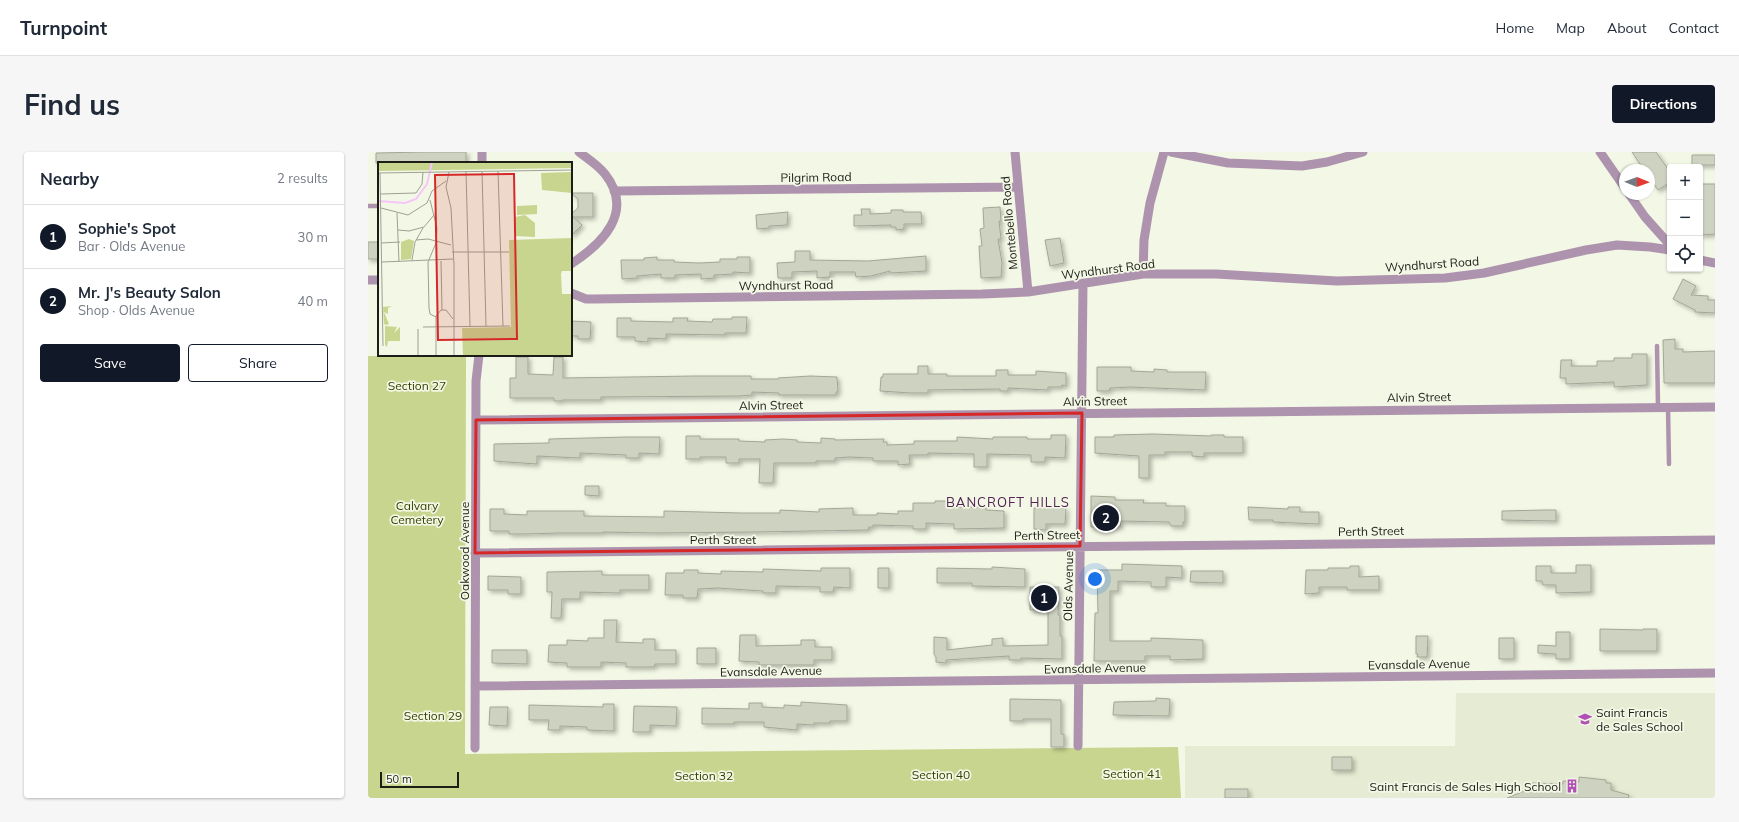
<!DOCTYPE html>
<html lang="en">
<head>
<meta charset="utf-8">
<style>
  :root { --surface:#fff; --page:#f6f6f7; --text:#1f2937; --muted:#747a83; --line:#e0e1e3; --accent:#111827 }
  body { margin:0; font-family:Mulish,sans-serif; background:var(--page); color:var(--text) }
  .controls { position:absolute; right:12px; top:12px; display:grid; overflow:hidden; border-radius:4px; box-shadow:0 1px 3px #0004 }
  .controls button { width:36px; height:36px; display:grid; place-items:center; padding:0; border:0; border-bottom:1px solid var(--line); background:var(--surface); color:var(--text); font:20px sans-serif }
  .compass { position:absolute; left:1251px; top:12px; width:36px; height:36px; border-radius:50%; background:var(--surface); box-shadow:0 1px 3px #0004; rotate:91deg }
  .scale { position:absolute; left:12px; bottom:10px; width:79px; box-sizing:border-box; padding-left:4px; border:2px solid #1c1d17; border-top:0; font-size:11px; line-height:14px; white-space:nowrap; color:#1c1d17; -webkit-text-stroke:3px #f3f7e5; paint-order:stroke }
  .you { position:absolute; left:727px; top:427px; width:14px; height:14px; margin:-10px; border:3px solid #fff; border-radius:50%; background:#1a73e8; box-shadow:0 0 0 6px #1a73e833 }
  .badge { display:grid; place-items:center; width:26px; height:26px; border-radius:50%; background:var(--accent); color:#fff; font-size:13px; font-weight:700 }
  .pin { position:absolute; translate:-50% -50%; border:2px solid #fff; box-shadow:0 1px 4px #0006 }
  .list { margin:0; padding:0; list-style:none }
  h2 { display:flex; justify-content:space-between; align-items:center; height:52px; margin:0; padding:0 16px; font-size:17px }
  h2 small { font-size:13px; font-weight:400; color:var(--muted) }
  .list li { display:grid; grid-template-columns:26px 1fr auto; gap:12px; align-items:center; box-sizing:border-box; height:64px; padding:0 16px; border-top:1px solid var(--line) }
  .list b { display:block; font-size:15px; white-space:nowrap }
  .list p { margin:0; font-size:13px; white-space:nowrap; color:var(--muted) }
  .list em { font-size:13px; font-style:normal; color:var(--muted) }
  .actions { display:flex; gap:8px; padding:12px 16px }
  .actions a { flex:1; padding:9px 0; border:1px solid var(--accent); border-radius:4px; text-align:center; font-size:14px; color:var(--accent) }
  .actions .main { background:var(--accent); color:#fff }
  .icon { flex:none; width:22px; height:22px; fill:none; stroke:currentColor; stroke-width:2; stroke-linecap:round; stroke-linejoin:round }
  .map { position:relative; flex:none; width:1347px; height:646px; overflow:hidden; border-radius:4px }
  header { display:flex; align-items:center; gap:24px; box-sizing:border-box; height:56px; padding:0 20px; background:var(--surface); border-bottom:1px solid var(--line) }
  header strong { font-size:19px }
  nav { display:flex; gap:22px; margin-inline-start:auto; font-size:14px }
  .intro { display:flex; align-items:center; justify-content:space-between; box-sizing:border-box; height:96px; padding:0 24px }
  h1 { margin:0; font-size:28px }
  .button { padding:10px 18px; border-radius:4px; background:var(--accent); color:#fff; font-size:14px; font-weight:700 }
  main { display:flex; gap:24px; padding:0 24px }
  aside { flex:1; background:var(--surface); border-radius:4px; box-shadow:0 1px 3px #0004 }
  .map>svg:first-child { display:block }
  .built { fill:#e6ecd3 }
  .green { fill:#c7d58f }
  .building { fill:#ced2c0; stroke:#a3a796; filter:url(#shadow) }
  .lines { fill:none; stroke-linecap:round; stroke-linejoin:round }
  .lane { stroke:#ad93ad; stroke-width:4.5 }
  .street { stroke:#ad93ad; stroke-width:9 }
  .marked { fill:none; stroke:#d62828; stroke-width:3; stroke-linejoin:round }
  .labels { text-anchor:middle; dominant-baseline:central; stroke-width:3.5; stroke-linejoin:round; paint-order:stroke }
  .street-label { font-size:12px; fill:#1c1d17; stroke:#f3f7e5 }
  .park-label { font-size:12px; fill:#373f00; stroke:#f3f7e5 }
  .poi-label { font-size:12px; fill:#1c1d17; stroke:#f3f7e5; text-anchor:start }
  .neighbourhood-label { font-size:13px; letter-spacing:1px; fill:#532456; stroke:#f3f7e5 }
  .inset-river { fill:none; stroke:#f6c6f8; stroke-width:2 }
  .inset-road { fill:none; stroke:#9da093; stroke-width:1 }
  .view { fill:#d62828; fill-opacity:0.15; stroke:#d62828; stroke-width:2 }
  .inset-edge { fill:none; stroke:#1c1d17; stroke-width:2 }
</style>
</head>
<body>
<header>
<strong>Turnpoint</strong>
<nav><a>Home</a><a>Map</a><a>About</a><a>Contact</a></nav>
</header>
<div class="intro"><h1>Find us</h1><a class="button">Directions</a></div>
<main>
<aside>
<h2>Nearby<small>2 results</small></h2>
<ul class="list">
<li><span class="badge">1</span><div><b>Sophie's Spot</b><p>Bar · Olds Avenue</p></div><em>30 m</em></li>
<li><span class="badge">2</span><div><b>Mr. J's Beauty Salon</b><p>Shop · Olds Avenue</p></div><em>40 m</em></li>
</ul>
<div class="actions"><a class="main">Save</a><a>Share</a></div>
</aside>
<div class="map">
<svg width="1347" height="646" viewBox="0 0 1347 646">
  <defs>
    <filter id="shadow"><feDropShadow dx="2.5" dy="2.5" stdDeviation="2" flood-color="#0004"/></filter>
  </defs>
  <rect width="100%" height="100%" fill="#f3f7e5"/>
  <!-- built -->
  <path class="built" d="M1088,541H1347V646H817V594H1087Z"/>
  <!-- green -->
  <path class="green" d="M0,204H98L97,602L810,595L813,646H0Z"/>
  <!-- building -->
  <path class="building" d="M56,0H98V11H8V1Z
    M1264,0H1288L1302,20V30L1290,38L1281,25V18H1276Z
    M1324,3H1347V13H1324Z
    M1332,32H1347V82L1332,83Z
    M203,41H225V65H205L214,73L203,84V62L210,56V47Z
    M632,55L633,69H631L633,87H630L634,111L633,125L613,126L611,94H614L612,77L616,76L615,56Z
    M493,57H502V62L523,61V58H535V60H553L554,72H536V77L528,78V75H523V73L486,74V63H494Z
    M420,60L419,73L401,74V76L389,77L388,63Z
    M692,86L696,111L682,114L677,88Z
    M0,90H11V107H0Z
    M427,99H442V108L500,109L558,104V119L522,121V119L503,124L488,125L487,120H462V125L449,126V119L424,120V126H410L409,111L427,110Z
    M289,105V108H306V110L331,111L352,110V107H369V105H382V121L365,120V122L346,123V126L333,127V122L307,123V126H293V122L269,124V126L254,127L253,108H276V106Z
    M1315,127L1328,134L1323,143L1340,144V148H1347V161L1327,160V158L1305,147Z
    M364,165H379L378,181H357V183L298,182V187L280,186V190L267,189V185H249V166H263V169L305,170V166H320L319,169L344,170L345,167H364Z
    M203,169L223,170L222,187H210V184H203Z
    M1307,187V197H1315V200L1347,199V231H1296L1295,188Z
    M1264,202H1279V233L1246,235V230L1198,232V226H1192L1193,208H1204L1203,214H1229V209H1246V206H1264Z
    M148,205H160V222L185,223L186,205H195V226L326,224H383V227H410V226L442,224L469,225L470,240H468V243H411V241L384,240V243L372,244L233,245V248H194V249H186V246H142V226H148Z
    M550,214H560V222H579V224H628V218H640V223H668V219L698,221V234L694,233L693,235H680V238L640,236V239H632V237L560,238V241H543L512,239L513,225H515V222H550Z
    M729,215H763V219L786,220V217L799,218V220H838L837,238L762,235L742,236L741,239H729Z
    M785,282L843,284V283H856V285H875V301H836V305L824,304V300H797V303H781V326H771V304L727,301V285H746V283Z
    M683,283H698L697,306L677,305V310H663V303L619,302V315H606V302L560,301V303H541L542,312L530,313V309H505V306L481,305L467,306V309H448V311H406L405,331H391L392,307H371V311H358V305H332V307H318V284H332V287H371V289L397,290V288L415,287L429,288V290L453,291V286L467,287V288L516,287L515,290H519V293L546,292V289H589V285L625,287V285H659V287H683Z
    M259,285H292L291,302L271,301V306H258V303L212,301V306L169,304V312L126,309V292L181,291V287Z
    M217,334H231V344L217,343Z
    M723,344L747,345V348H776L775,351H798V354H817V370H815V374H803L801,370L753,369L752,375H723Z
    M567,349H579V355H618V358L636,359V376L586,377V372L558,371V377H545V374L505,373V375H501L500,378L386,380L288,381L235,380V381H191L155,382H141V379H122V357H136V362L159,363V359H216V364L296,365V359L373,361H412V358L451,360V357L485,356V363H509V361L530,362V359H545V351H567Z
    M880,355L920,357V355H932V360H951V372L905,370V368H881Z
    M666,356H698L697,372H678V378L666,377Z
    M1176,358H1188V369L1134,368V359Z
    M754,412L814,414V426L798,425V435H783V430L750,429V439H742V489H783V486L835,488V507L802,508V504H777V509H726L727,461H730L729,418H754Z
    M1208,413H1223V440L1188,441V433H1175L1174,429H1168V414H1183V421H1208Z
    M982,414H991V425L1011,424V438H979V435H951V441L937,442L938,418H960V416H982Z
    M624,415L657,417V435L604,434V431H569V416L624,417Z
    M453,416H482V436L466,435L465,440H452V435L408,434V441H395V439L350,436L330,437L329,446H315V443H297L298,421H316V418H330V421L353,422V419L395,420V417L453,419Z
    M510,416H521V436H510Z
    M234,419V423H281V438H252V441L212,440V447H194L193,466H183L184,440H179V420Z
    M823,419H855V431L822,430Z
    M120,424L153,425V442H140V438H120Z
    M662,435H691L690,463H692V484H694V507L653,506V508H641V504L578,508V511L568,510V505L566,502V485L579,486V498L624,493V487L635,486V494L680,493V458H662Z
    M236,468H249L248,490L275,491V487H287V498H308V512H287L286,515H258V511L233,510V515H199V511L180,510L181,493H199V488L220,489V486H236Z
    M1232,477L1275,478V477H1289V499H1232Z
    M1188,480H1202V507H1188V502L1170,501V493L1188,494Z
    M372,483H388V494L433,493V488H447V495H464V508H446V513H391V510L371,509Z
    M1048,484H1060L1059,505H1049L1050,502H1048Z
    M1131,486H1146V507H1131Z
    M329,496H348V512H329Z
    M124,498H159V512L124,511Z
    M788,546L802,547L801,564L745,563L746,550L788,549Z
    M642,547L693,548V582H696V595H683V567H655V569H642Z
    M433,550L479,553V569H462V571H446V573L429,572V578L396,575V570H366V572H334V556L381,557V551H394V555L416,556V553L433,554Z
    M235,552H246V579L219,578V575L192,574V578H180L181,568H161V553L235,555Z
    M266,554L309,555L308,574L282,573V580H265Z
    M122,555H140L139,574L121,573Z
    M964,605H984V618H964Z
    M1211,625L1238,628V631H1243V638L1261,643L1260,646H1139L1164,636V631L1195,632V629L1211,630Z
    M857,637H880V646H857Z"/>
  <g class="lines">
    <!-- lane -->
    <path class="lane" d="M0,54H11
      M1289,194L1290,255
      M1300,255L1301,312"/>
    <!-- street -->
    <path class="street" d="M114,0V11
      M647,0L660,140
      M803,0L860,11L934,14L959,10L995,0
      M1232,0L1257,36
      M246,39L650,35
      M1261,42L1277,65L1302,93
      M1332,108L1347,111
      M203,112C234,92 267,60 237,22C230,13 220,7 211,0
      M775,122L776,88L782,51L796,0
      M0,128H11
      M203,141L218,147H226L614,142L660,140L775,122H848L969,129L1077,126L1116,121L1218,98L1249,93L1282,95L1302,98
      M108,268L1347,255
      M107,401L1347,388
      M107,534L1347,521
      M710,594L715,131
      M107,596L108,229L111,203"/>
  </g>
  <!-- marked area -->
  <path class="marked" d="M714,261L712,394L107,401L108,268Z"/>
  <!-- icons -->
  <defs>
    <g id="school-bare" transform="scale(1.08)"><path d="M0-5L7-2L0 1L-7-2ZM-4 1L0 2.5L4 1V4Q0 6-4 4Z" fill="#b04fb6" stroke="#f3f7e5" stroke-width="2.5" paint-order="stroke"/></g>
    <g id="building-bare" transform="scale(1.08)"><path d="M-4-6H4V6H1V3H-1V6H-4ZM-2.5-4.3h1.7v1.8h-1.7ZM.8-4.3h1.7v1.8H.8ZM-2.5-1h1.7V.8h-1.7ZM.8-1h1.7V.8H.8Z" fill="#b04fb6" stroke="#f3f7e5" stroke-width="2.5" paint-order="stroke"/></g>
  </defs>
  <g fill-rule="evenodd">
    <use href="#school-bare" x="1217" y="567"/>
    <use href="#building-bare" x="1204" y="634"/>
  </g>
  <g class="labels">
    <!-- street labels -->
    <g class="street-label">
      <text transform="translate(448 25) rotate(-1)">Pilgrim Road</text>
      <text transform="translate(641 71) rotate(-95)">Montebello Road</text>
      <text transform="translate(1064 112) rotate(-4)">Wyndhurst Road</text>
      <text transform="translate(740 117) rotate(-7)">Wyndhurst Road</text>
      <text transform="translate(418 133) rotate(-1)">Wyndhurst Road</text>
      <text transform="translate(1051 245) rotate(-1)">Alvin Street</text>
      <text transform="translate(727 249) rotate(-1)">Alvin Street</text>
      <text transform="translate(403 253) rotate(-1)">Alvin Street</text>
      <text transform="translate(1003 379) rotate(-1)">Perth Street</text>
      <text transform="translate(679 383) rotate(-1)">Perth Street</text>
      <text x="355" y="387">Perth Street</text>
      <text transform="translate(96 399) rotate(-90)">Oakwood Avenue</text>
      <text transform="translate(700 434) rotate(-89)">Olds Avenue</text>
      <text transform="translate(1051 512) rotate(-1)">Evansdale Avenue</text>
      <text transform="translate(727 516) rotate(-1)">Evansdale Avenue</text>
      <text transform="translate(403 519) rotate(-1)">Evansdale Avenue</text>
    </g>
    <!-- park labels -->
    <g class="park-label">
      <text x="49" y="233">Section 27</text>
      <text x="49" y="353">Calvary<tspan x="49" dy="14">Cemetery</tspan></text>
      <text x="65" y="563">Section 29</text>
      <text x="764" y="621">Section 41</text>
      <text x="573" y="622">Section 40</text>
      <text x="336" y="623">Section 32</text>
    </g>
    <!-- poi labels -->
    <g class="poi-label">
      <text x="1228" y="560">Saint Francis<tspan x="1228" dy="14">de Sales School</tspan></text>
      <text x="1193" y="634" text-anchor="end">Saint Francis de Sales High School</text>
    </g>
    <!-- neighbourhood labels -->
    <g class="neighbourhood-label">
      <text x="640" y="350">BANCROFT HILLS</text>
    </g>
  </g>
  <!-- overview -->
  <g transform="translate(10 10)">
    <rect width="194" height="194" fill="#f3f7e5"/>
    <path d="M0,0H194V6L0,9ZM194,10V31L164,28L163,11ZM159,43V52L139,53V44ZM147,53L157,61V75L137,74V55ZM194,76V109H184L183,112L184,132H194V194H85L84,166L133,165L131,78ZM31,77L36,79L33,97L23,98V80ZM14,144L10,146V152L6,150L11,162L8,163L6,162L5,145ZM7,164L19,165L16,171L22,165V179H10L9,185L7,183Z" fill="#c7d58f"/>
    <path class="inset-river" d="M0,39L27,41L38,37L49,22L54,0"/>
    <path class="inset-road" d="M88,9L92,164M104,9L108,164M120,9L125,164M71,10L68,25L73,46L76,103V194M0,11L194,8M2,11L5,184M3,32L38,31L44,22L45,10M52,38L59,66L58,81L50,100L51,146L52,152L58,155M3,46L30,53L49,41L54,29L68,19M19,51L21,100M20,68L31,69L46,65L56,53M38,78L50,77L73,83M3,81L22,80M74,90H131M34,98L37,80L45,66M63,99L64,148M4,100L75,97M45,165L132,164M40,167V194M58,194V154L63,148H68L75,157"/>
    <path class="view" d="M136,12L139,177L60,178L57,13Z"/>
    <rect width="194" height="194" class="inset-edge"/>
  </g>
</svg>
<div class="controls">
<button>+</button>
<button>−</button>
<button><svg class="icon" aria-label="locate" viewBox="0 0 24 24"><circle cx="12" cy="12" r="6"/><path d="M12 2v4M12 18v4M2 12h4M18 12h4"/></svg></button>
</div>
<svg class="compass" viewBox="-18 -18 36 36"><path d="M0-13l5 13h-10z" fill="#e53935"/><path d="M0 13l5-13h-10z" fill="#747a83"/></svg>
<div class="scale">50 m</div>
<div class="you"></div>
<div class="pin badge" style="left:676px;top:446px">1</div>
<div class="pin badge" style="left:738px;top:366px">2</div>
</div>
</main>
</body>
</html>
